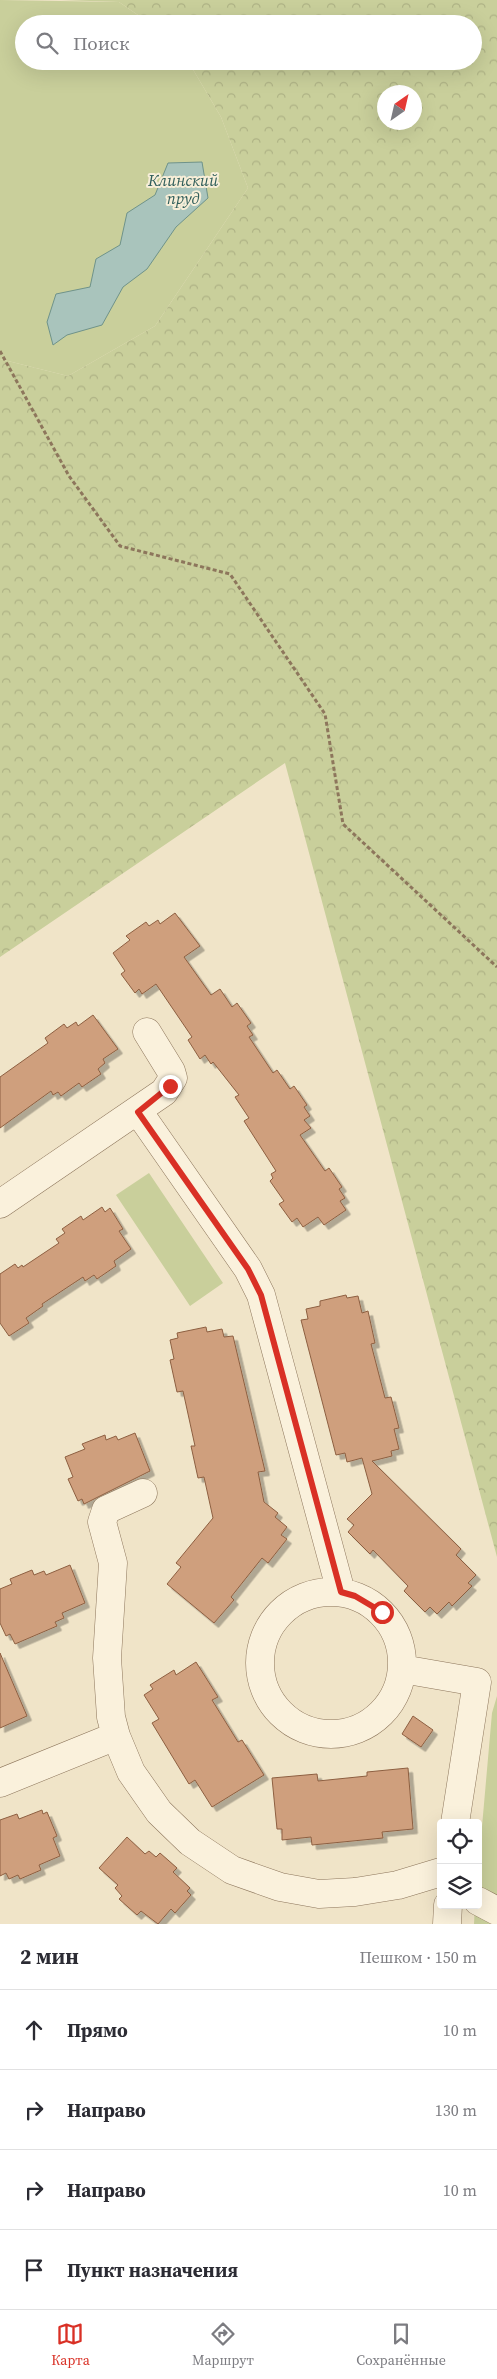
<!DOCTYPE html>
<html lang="ru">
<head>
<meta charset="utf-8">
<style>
  :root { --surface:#fff; --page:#f2f2f3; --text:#2b2b33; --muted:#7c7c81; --line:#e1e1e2; --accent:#d93025 }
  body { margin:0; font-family:"Source Serif 4",serif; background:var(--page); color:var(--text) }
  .controls { position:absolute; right:15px; bottom:15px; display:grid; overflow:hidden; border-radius:5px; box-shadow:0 5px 20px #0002 }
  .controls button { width:45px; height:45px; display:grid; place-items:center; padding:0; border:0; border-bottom:1px solid var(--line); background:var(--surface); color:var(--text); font:25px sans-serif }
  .compass { position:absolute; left:377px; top:85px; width:45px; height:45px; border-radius:50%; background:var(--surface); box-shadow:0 5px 20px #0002; rotate:34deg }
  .stop { position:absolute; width:15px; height:15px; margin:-11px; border:4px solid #d93025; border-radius:50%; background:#fff }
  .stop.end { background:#d93025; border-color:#fff; box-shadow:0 1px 5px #0008 }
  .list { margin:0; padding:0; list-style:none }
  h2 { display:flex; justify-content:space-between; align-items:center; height:65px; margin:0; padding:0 20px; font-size:21px }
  h2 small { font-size:16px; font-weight:400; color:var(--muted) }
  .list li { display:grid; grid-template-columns:32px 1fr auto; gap:15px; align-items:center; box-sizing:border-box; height:80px; padding:0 20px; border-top:1px solid var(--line) }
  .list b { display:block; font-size:19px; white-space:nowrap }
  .list em { font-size:16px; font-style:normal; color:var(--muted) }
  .icon { flex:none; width:28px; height:28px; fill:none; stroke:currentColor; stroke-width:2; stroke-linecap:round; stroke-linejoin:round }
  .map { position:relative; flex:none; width:497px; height:1924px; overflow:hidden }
  .search { position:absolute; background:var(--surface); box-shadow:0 5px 20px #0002; left:15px; right:15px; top:15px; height:55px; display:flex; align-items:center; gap:12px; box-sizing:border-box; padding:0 18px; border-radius:28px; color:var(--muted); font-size:19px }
  .sheet { height:385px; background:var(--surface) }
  nav { display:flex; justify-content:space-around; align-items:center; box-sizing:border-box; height:70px; border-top:1px solid var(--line); background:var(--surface); font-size:14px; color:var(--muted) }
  nav a { display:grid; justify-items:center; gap:2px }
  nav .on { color:var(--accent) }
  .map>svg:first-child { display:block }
  .green { fill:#c9cf9b }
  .forest { fill:url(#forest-crowns); fill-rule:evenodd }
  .water { fill:#a9c4bc; stroke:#6f938a }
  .building { fill:#cf9f7d; stroke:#8d5f41; filter:url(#shadow) }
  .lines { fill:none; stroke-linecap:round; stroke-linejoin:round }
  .minor-casing { stroke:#8d765c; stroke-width:29 }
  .path { stroke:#8d765c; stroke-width:3; stroke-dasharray:4 2.5; stroke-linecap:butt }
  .minor { stroke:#faf1dc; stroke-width:28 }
  .route { stroke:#d93025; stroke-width:6 }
  .labels { text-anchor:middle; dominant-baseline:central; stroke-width:4; stroke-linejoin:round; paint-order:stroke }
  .water-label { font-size:16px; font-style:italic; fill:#2f5d5a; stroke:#f7eed8 }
</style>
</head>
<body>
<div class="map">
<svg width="497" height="1924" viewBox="0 0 497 1924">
  <defs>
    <pattern id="forest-crowns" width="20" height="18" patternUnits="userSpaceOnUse" patternTransform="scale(1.25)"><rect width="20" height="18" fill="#c9cf9b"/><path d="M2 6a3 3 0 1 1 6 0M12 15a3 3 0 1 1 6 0" fill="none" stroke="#aeb285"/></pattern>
    <filter id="shadow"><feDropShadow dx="4.5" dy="4.5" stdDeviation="0" flood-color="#0004"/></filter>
  </defs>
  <rect width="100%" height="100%" fill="#f0e4c8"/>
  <!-- green -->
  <path class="green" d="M0,0L119,2L151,24H24V61H188L221,117L248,188L155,326L68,376L0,359Z
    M149,1173L223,1283L190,1306L116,1195Z
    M497,1696V1924H474L475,1905H478V1872L492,1713Z"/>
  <!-- forest -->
  <path class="forest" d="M61,0H497V1557L285,763L0,957V359L68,376L155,326L248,188L221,117L188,61H473V24H151L119,2ZM384,92H414V122H384Z"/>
  <!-- water -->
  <path class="water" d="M202,162L208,198L176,227L147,269L123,287L102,325L67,335L53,345L47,322L56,294L90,287L96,259L120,245L127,213L155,195L168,163Z"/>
  <!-- building -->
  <path class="building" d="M175,913L200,946L184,957L211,995L220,989L232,1007L237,1003L251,1023L247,1026L253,1035L249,1037L273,1073L277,1070L290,1089L294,1086L307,1105L304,1107L310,1116L304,1120L311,1128L300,1135L325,1171L329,1168L342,1187L339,1189L345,1198L340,1201L346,1210L324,1225L318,1217L303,1227L297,1218L292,1222L279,1204L284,1201L270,1181L273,1178L271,1174L276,1171L244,1121L249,1118L235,1097L239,1095L213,1062L211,1064L205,1055L200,1059L188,1040L192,1037L156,984L142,994L139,989L135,993L121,974L125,971L113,953L130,940L126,936L146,922L149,926L158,920L160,924Z
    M93,1015L118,1049L103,1059L105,1063L98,1069L101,1074L82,1087L79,1083L61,1096L58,1092L53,1095L51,1091L0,1128V1077L48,1043L45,1038L64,1024L67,1028L76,1022L78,1026Z
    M102,1207L105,1212L110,1208L123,1229L119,1231L131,1249L114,1261L116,1266L97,1279L94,1275L85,1281L83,1277L42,1304L43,1306L26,1318L29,1323L9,1336L0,1323V1274L15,1264L18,1268L22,1265L23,1267L59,1243L56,1239L65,1233L62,1229L81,1216L83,1220Z
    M346,1295L347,1298L358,1296L362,1313L368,1311L375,1343L371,1344L385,1398L391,1397L399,1428L394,1429L399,1449L391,1451L392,1456L372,1461L461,1549L456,1555L476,1575L468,1583L472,1586L452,1606L449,1602L437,1614L430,1607L425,1612L404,1591L408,1586L373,1550L370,1554L348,1532L354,1525L347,1519L372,1494L362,1458L347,1462L345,1453L336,1455L301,1320L308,1319L306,1309L320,1306V1301Z
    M206,1327L207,1332L222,1329L224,1337L233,1336L265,1471L258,1472L264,1502L278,1513L275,1517L287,1527L281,1535L287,1539L268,1563L262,1558L231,1597L234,1600L214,1623L167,1584L181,1567L176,1563L213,1518L204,1477L198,1478L191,1446H195L183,1391L177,1392L170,1360L174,1359L170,1340L178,1338L177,1333Z
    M135,1433L150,1471L84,1504L82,1499L78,1501L68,1479L73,1477L65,1457L85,1449L82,1444L105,1435L106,1440L116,1436L118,1440Z
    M70,1565L85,1603L62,1613L64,1618L55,1622L57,1626L15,1644L10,1634L6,1636L0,1623V1589L12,1584L10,1579L32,1570L34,1575L44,1571L46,1575Z
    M0,1653L27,1716L0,1728Z
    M196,1662L218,1697L212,1700L238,1742L242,1740L264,1775L212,1807L195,1780L189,1784L152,1723L159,1719L144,1695L153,1689L150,1685L174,1670L176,1675Z
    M413,1716L433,1730L421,1747L402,1734Z
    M408,1768L413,1829L382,1832L383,1838L312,1845L311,1837L282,1840V1829H277L272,1778L317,1774L318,1781L367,1776V1772Z
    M42,1810L43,1814L47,1812L57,1836L53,1838L60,1856L39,1865L41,1870L20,1879L18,1875L9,1879L6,1873L0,1876V1820L17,1814L19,1819Z
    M127,1837L145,1854L149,1851L156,1857L160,1853L177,1868L173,1872L190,1888L187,1891L191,1895L175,1913L171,1909L158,1924L141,1911L137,1915L119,1899L122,1896L115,1888L118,1885L99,1868Z"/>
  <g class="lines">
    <!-- minor casing -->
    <g class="minor-casing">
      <path id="minor" d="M138,1111L248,1269L261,1295L341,1592
        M0,1204L164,1092L173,1078L171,1071L147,1032
        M143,1493L106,1510L102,1522L113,1563L107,1658L111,1717L116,1736L131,1772L159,1812L190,1842L232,1870L280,1887L319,1894L355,1892L398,1885L441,1872
        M260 1663a71 71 0 1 1 142 0a71 71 0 1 1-142 0Z
        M402,1669L477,1682L455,1823
        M0,1783L116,1736
        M478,1901L497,1911
        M447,1924L448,1905"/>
    </g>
    <!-- path -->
    <path class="path" d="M0,351L69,476L120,546L230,574L325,714L343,824L497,967"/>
    <!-- minor -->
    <use href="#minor" class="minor"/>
  </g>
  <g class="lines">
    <!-- route -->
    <path class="route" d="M170,1086L138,1112L248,1269L261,1295L341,1592L355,1596L382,1612"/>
  </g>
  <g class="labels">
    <!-- water labels -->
    <g class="water-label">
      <text x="183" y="180">Клинский<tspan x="183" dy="18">пруд</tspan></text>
    </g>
  </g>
</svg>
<div class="controls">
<button><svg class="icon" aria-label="locate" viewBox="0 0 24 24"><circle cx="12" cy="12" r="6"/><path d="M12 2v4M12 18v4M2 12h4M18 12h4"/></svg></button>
<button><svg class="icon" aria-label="layers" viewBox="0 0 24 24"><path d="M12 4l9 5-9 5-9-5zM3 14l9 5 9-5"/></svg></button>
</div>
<svg class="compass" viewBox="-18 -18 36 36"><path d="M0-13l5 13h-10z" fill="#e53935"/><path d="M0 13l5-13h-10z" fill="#7c7c81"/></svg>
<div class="stop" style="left:382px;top:1612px"></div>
<div class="stop end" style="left:170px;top:1086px"></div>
<div class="search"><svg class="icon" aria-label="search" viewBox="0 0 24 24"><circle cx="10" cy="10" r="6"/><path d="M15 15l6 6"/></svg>Поиск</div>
</div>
<section class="sheet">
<h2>2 мин<small>Пешком · 150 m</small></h2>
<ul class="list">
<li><svg class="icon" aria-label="ahead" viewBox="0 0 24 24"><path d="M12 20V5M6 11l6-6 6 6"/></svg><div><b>Прямо</b></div><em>10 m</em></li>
<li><svg class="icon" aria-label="right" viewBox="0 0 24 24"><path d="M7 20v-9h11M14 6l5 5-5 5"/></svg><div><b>Направо</b></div><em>130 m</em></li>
<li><svg class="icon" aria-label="right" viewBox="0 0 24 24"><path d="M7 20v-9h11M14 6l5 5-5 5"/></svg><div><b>Направо</b></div><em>10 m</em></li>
<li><svg class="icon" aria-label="arrive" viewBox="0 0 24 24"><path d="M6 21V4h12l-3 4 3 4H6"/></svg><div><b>Пункт назначения</b></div></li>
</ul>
</section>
<nav>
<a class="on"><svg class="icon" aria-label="map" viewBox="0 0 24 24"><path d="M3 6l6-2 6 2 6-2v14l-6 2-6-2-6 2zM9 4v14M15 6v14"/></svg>Карта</a>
<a><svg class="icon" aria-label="directions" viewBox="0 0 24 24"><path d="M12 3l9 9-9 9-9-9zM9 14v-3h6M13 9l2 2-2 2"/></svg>Маршрут</a>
<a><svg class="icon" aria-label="saved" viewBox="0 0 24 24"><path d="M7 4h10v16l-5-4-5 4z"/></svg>Сохранённые</a>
</nav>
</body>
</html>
